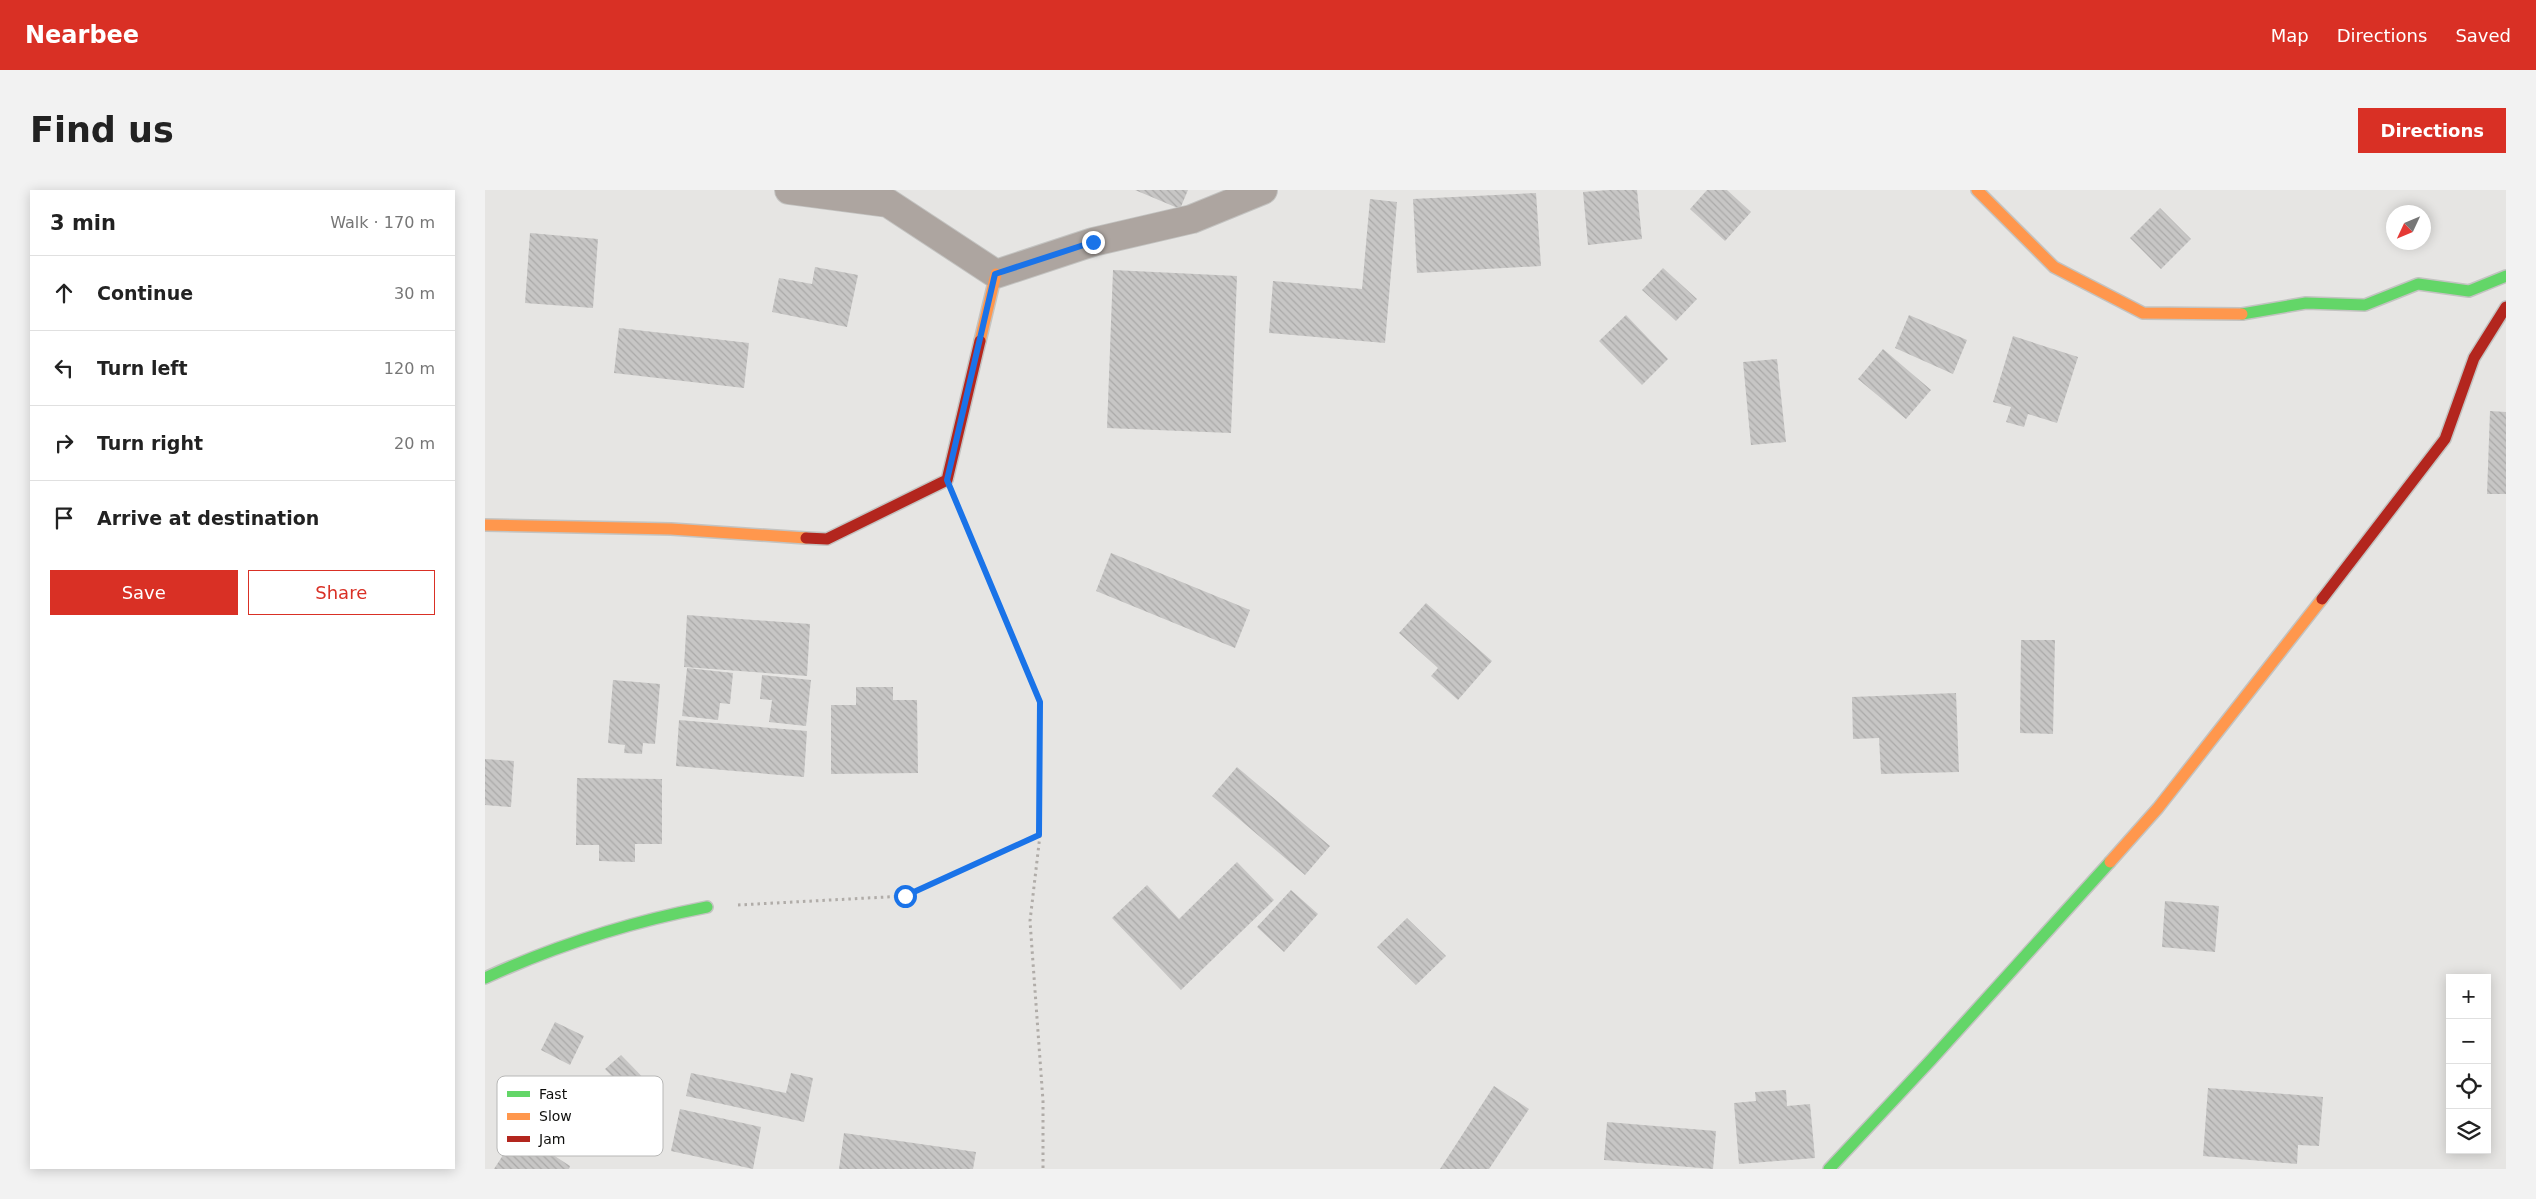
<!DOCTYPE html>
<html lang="en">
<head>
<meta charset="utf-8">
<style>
  :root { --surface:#fff; --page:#f2f2f2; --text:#222; --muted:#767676; --line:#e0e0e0; --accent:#d93025 }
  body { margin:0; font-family:"DejaVu Sans",sans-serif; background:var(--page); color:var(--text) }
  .controls { position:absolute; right:15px; bottom:15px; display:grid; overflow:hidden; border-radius:0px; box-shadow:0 2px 12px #0003 }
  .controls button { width:45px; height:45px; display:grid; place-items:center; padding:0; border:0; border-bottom:1px solid var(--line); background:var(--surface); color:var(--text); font:25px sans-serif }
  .compass { position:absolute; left:1901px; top:15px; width:45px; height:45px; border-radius:50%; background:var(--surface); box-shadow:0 2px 12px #0003; rotate:226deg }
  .stop { position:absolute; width:15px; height:15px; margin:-11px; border:4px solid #1a73e8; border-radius:50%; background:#fff }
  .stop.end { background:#1a73e8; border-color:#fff; box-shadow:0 1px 5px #0008 }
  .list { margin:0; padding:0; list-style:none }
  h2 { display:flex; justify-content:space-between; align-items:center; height:65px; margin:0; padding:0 20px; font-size:21px }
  h2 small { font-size:16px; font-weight:400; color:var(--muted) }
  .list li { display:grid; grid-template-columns:32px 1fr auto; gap:15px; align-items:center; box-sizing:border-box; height:75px; padding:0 20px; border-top:1px solid var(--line) }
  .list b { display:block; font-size:19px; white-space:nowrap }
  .list em { font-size:16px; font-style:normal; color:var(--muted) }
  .actions { display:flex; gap:10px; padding:15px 20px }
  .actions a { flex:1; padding:11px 0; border:1px solid var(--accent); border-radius:0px; text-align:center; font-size:18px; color:var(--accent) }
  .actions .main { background:var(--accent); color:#fff }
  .icon { flex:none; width:28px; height:28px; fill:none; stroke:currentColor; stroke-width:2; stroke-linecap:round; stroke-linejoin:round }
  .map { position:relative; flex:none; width:2021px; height:979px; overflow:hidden; border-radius:0px }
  header { display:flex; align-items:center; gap:30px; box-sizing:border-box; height:70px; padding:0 25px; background:var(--accent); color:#fff }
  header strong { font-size:24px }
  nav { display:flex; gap:28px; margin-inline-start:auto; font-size:18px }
  .intro { display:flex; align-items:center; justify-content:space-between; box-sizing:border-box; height:120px; padding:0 30px }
  h1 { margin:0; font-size:35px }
  .button { padding:12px 22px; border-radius:0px; background:var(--accent); color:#fff; font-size:18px; font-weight:700 }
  main { display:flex; gap:30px; padding:0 30px }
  aside { flex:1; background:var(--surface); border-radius:0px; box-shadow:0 2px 12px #0003 }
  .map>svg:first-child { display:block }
  .building { fill:url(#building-back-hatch) }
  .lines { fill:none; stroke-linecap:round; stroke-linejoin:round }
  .street-casing { stroke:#c3c3c1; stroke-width:30 }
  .fast-casing { stroke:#c3c3c1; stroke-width:14 }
  .slow-casing { stroke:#c3c3c1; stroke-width:14 }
  .jam-casing { stroke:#c3c3c1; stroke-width:14 }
  .path { stroke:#b0aca8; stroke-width:3; stroke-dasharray:2.5 4; stroke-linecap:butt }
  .street { stroke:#ada5a0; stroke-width:28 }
  .fast { stroke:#63d668; stroke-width:11 }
  .slow { stroke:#ff974d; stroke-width:11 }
  .jam { stroke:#b3261e; stroke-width:11 }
  .route { stroke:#1a73e8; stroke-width:6 }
  .key { fill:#fff; stroke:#b7b7b6; stroke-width:1 }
  .key-label { font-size:14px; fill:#0e0e0c }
</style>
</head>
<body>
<header>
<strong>Nearbee</strong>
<nav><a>Map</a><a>Directions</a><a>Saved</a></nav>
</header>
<div class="intro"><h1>Find us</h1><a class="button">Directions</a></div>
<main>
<aside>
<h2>3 min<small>Walk · 170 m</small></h2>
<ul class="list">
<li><svg class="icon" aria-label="ahead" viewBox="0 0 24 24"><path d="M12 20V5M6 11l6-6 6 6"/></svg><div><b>Continue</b></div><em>30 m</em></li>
<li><svg class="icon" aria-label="left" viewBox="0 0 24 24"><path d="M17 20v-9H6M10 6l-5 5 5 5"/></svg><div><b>Turn left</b></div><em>120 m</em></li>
<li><svg class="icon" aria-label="right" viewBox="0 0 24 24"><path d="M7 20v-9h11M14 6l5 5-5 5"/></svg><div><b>Turn right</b></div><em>20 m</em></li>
<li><svg class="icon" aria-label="arrive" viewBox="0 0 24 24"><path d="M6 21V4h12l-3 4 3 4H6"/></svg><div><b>Arrive at destination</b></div></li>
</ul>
<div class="actions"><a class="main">Save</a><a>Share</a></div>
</aside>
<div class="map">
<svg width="2021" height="979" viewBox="0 0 2021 979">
  <defs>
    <pattern id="building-back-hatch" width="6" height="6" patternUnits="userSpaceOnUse" patternTransform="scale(1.25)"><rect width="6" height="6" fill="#c7c6c5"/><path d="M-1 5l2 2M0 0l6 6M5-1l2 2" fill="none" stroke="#aaa9a8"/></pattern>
  </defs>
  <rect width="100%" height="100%" fill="#e6e5e3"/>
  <!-- building -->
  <path class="building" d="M650,0H703L695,19Z
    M1124,0H1152L1157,49L1103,55L1098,2Z
    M1222,0H1242L1266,22L1240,51L1205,19Z
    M1051,3L1056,76L932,83L928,9Z
    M885,9L912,12L900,153L784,143L788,91L877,99Z
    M1675,18L1706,49L1676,79L1645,48Z
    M45,43L113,49L108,118L40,113Z
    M330,77L373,85L362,137L287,122L294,88L327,94Z
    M1178,78L1212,109L1191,131L1157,100Z
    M628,80L752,86L746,243L622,238Z
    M1141,125L1183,169L1157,195L1114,151Z
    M1424,125L1482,150L1468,184L1410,158Z
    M134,138L264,153L259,198L129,183Z
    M1528,146L1593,167L1572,233L1543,224L1539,237L1521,232L1526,217L1508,212Z
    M1398,159L1446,200L1421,229L1373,189Z
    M1292,169L1301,252L1266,255L1258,172Z
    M2005,221L2021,222V304H2002Z
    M626,363L765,420L750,458L611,401Z
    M941,413L1007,471L973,510L946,486L953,478L914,443Z
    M202,425L325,434L322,486L199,477Z
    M1536,450H1570L1568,544L1535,543Z
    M202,478L248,483L245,514L235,513L233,530L197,526Z
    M277,485L326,490L321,536L284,532L287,510L275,509Z
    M128,490L175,494L170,554L158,553L157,564L139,563L140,555L123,553Z
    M371,497H408V510H432L433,583L346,584V515H371Z
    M1471,503L1474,582L1396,584L1394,548L1368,549L1367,507Z
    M194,530L322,541L319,587L191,576Z
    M0,569L29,571L26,617L0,615Z
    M752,577L845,656L820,685L727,606Z
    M92,588L177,589V654H150V672L114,671V655H91Z
    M752,672L789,710L696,800L627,728L662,695L694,729Z
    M806,700L833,724L799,762L772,737Z
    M1680,711L1734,716L1730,762L1677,757Z
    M922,728L961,766L931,795L892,757Z
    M70,832L99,846L85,875L56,860Z
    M136,865L174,904L142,935L112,904L129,888L120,879Z
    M206,883L301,903L306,883L328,888L319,932L201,906Z
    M1009,896L1044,919L1004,979H955Z
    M1723,898L1838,907L1834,956L1813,955L1812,974L1718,966Z
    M1301,900L1302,916L1325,914L1330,968L1254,974L1249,913L1271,911L1270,902Z
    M195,919L276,937L268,979L186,961Z
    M1122,932L1231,941L1228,979L1119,970Z
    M33,942L85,976L84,979H9Z
    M359,943L491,962L488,979H354Z"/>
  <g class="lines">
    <!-- street casing -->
    <g class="street-casing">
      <path id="street" d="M304,0L403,13L511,84L608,52L707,29L778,0"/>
    </g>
    <!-- fast casing -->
    <g class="fast-casing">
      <path id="fast" d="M1757,124L1821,113L1880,115L1933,94L1984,101L2021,86
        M0,788C72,755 145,732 222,717
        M1344,979L1446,870L1625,672"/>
    </g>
    <!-- slow casing -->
    <g class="slow-casing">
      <path id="slow" d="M1492,0L1569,77L1658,123L1757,124
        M495,151L511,84
        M0,335L186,339L321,348
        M1625,672L1673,618L1837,409"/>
    </g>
    <!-- jam casing -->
    <g class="jam-casing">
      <path id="jam" d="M321,348L342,349L462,290L495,151
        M1837,409L1960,249L1989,168L2021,117"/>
    </g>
    <!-- path -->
    <path class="path" d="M555,645L545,731L558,911V979
      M253,715L420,706L555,645V512L474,318"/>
    <!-- street -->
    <use href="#street" class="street"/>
    <!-- fast -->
    <use href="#fast" class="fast"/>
    <!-- slow -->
    <use href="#slow" class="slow"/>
    <!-- jam -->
    <use href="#jam" class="jam"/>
  </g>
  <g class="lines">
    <!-- route -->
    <path class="route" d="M420,706L554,645L555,512L462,290L510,84L608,52"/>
  </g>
  <!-- legend -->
  <rect x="12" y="886" width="166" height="80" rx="8" class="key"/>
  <rect x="22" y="901" width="23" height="6" fill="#63d668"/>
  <rect x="22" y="923" width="23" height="7" fill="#ff974d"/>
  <rect x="22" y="946" width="23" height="6" fill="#b3261e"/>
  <g class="key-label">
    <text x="54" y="909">Fast</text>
    <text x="54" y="931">Slow</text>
    <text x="54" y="954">Jam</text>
  </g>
</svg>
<div class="controls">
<button>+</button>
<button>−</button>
<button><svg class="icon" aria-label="locate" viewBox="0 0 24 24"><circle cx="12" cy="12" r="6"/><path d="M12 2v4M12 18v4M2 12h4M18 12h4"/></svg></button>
<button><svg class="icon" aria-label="layers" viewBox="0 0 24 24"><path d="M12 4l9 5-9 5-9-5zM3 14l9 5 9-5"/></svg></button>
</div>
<svg class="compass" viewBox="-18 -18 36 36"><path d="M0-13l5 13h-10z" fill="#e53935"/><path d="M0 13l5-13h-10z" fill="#767676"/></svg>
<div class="stop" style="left:420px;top:706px"></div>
<div class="stop end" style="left:608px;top:52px"></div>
</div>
</main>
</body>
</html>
